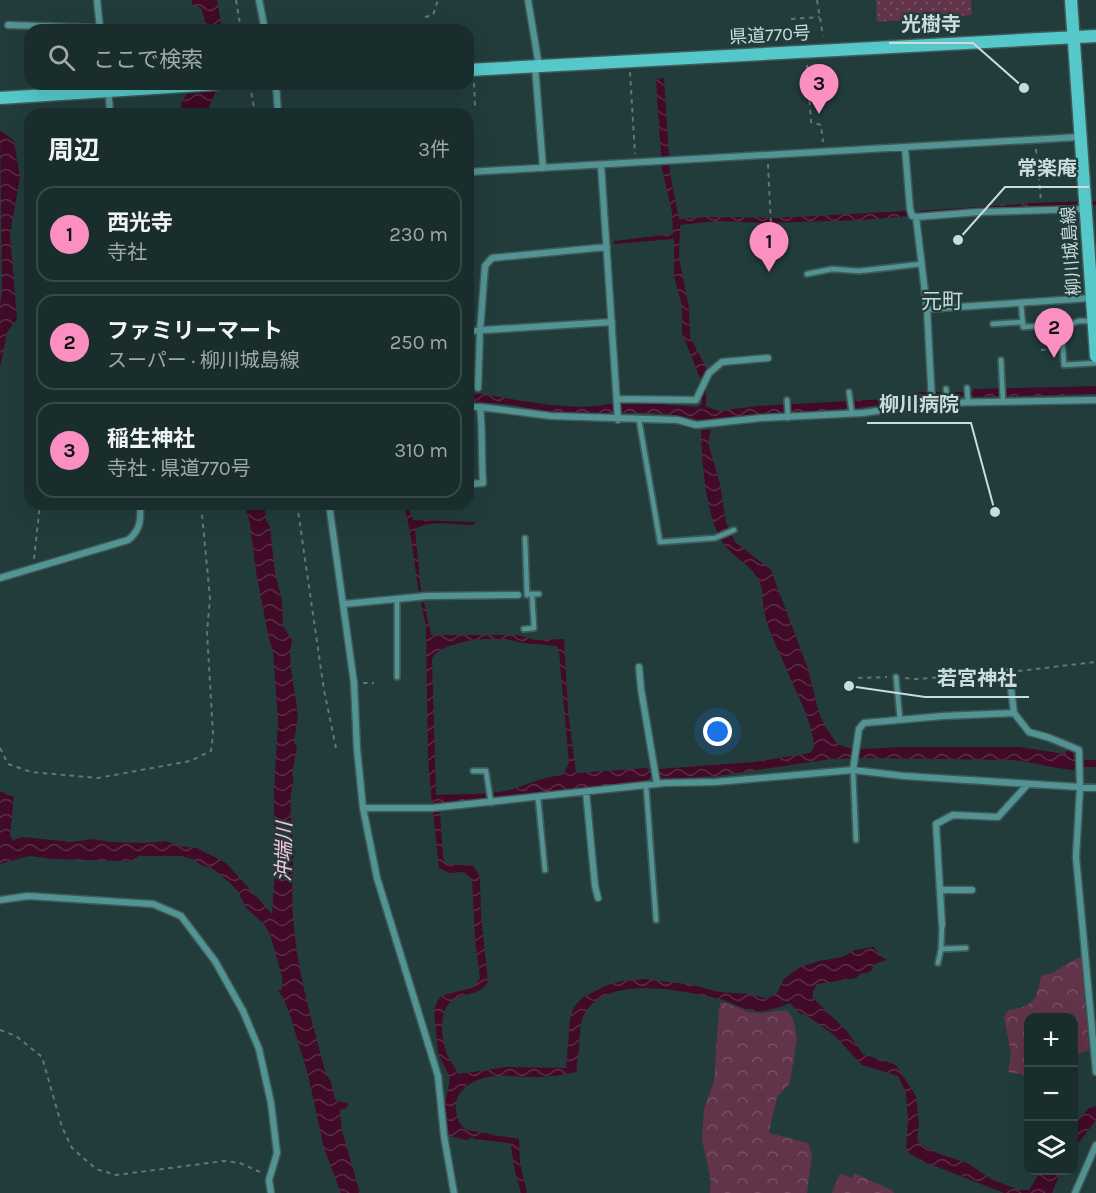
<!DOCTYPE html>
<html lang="ja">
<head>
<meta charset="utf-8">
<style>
  :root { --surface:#1a2d2d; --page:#273939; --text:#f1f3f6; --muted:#9fa8aa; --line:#384949; --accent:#fc8fc1 }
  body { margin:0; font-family:Karla,"Noto Sans JP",sans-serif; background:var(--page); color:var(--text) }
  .controls { position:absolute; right:18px; bottom:18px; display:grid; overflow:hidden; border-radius:12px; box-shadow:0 6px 24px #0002 }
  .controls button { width:54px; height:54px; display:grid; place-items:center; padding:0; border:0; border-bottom:2px solid var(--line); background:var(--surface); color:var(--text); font:30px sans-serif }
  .you { position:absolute; left:718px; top:732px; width:21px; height:21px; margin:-15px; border:4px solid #fff; border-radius:50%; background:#1a73e8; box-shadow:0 0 0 9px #1a73e833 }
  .badge { display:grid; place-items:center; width:39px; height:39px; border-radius:50%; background:var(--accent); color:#111; font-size:20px; font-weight:700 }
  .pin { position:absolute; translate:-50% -50px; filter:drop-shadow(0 2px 3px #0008) }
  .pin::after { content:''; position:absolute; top:32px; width:21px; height:18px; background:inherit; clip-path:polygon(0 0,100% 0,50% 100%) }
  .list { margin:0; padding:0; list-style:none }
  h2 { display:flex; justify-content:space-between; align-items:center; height:78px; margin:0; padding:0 24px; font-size:26px }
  h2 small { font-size:20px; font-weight:400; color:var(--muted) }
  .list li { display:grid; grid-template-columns:39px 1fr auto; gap:18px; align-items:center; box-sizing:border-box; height:96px; margin:0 12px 12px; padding:0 12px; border:2px solid var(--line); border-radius:18px }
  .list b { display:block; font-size:22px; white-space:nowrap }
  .list p { margin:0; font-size:20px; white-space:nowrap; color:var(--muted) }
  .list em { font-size:20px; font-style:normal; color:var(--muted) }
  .icon { flex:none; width:33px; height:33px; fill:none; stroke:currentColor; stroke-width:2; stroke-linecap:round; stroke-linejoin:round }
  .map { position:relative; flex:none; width:1096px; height:1193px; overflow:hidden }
  .search { position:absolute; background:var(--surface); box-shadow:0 6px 24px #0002; left:24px; top:24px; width:450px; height:66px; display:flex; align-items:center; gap:15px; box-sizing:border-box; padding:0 21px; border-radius:18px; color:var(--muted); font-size:22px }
  .panel { position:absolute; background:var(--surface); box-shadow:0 6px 24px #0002; left:24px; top:108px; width:450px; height:402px; border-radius:18px }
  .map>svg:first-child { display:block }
  .forest { fill:url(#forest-crowns) }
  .garden { fill:url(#garden-dots) }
  .water { fill:url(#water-waves); fill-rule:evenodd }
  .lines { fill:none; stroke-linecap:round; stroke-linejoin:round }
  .stream { stroke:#410a28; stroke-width:4 }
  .lane-casing { stroke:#415959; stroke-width:8 }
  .street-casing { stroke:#415959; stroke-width:9 }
  .secondary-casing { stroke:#415959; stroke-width:15 }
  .path { stroke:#617777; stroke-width:2; stroke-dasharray:4.5 4.5; stroke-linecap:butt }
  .lane { stroke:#529494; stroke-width:4.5 }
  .street { stroke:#529494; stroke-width:6 }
  .secondary { stroke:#56c8c9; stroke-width:12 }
  .labels { text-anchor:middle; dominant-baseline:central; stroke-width:4.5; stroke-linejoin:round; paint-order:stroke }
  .street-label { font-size:18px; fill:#ccdbdb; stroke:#223c3c }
  .water-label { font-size:20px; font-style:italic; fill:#fcc3db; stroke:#223c3c }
  .quarter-label { font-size:21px; fill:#ccdbdb; stroke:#223c3c }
  .leader { fill:none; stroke:#ccdbdb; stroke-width:2 }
  .callout-dot { fill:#ccdbdb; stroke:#223c3c; stroke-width:2 }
  .callout-label { font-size:20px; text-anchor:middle; font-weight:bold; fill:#ccdbdb; stroke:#223c3c; stroke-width:4.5; stroke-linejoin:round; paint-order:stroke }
</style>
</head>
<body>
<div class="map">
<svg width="1096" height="1193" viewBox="0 0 1096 1193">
  <defs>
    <pattern id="forest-crowns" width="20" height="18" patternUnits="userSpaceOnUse" patternTransform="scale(1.5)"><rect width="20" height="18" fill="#613449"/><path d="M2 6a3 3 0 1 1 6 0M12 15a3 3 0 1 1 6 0" fill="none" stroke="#765163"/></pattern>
    <pattern id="garden-dots" width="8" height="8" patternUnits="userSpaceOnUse" patternTransform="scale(1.5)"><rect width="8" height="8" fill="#613449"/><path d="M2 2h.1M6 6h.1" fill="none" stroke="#765163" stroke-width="1.8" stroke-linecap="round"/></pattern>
    <pattern id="water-waves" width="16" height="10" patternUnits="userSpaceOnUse" patternTransform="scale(1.5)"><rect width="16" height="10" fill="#410a28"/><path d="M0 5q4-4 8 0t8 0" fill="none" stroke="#5b2d47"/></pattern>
  </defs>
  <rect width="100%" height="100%" fill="#223c3c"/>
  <!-- forest -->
  <path class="forest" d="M1081,957L1089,1050L1074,1055V1018H1028V1076L1008,1072L1011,1054L1004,1017L1008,1010C1033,1007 1037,1000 1041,976L1052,973L1077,958Z
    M721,1002C731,1004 740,1009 749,1012C763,1015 775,1010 788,1011L794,1021L797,1039L790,1083L777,1097L769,1133L808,1143L812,1155L807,1193H710L711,1182L702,1139L704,1109L714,1081L719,1008Z
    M840,1173L852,1178L854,1173L892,1190L894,1193H832Z"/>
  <!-- garden -->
  <path class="garden" d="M876,0H971L972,15L877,22Z"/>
  <!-- water -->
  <path class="water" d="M192,0H217L222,30H206L204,17L201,8L192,4Z
    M664,78L670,173L679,219L709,217L775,218L906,211L909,216L865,220L767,223L716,221L680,225L679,258L689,308L690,337L708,371L700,378L682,333V306L674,276V239L614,244V241L673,234L672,212L662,169L656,79Z
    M193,84H219L206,114H179L182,102Z
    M0,130L14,141L20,177L10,234L17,319L7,332L0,368V305L2,291Z
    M1035,203V206C997,210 958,210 920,214L919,211Z
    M1096,386V394L973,397V389Z
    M922,392H941L942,397H928L926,399L857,408L699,420C652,408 604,415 556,414C547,414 537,409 528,408C509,404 488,402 468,402V395C473,395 477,393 482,394C518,400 574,412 608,404C615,403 619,406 625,401L697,407L701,405L719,411L757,406L883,399Z
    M701,430H711L708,443L720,484L726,523L735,542L771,570L808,669L819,713L825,726L837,744L852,749H862L903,747H1019L1065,754L1068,749L1073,750L1074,760H1096V767H1075L1074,770C1052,769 1032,761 1009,760L862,758L831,759L717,776L663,779L659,776L651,777L647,781L500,798C493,795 488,796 483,800L432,804L428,759L426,627L421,603L424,602L431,635H517L536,640L564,639L568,712L576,773L647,768L648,770L659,769L754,762L810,753L814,748C814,726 798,696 789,675C781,655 770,636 765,615C762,605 764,593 760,583C753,565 733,558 723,543C705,514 702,463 701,430ZM484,639H505L523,643L557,646L559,652L569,763L563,775C542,777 532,783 513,789C493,795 457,794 436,795L432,659C438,645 470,640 484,639Z
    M244,504H263L266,515L265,518L270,527L275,573L282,600L283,626L292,640L290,652L291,669L298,714L294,743L297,746L292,774L294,781C287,798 292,834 295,853C292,859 293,864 293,871C288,940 308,1008 326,1074L331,1082L335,1099L341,1102L349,1103L346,1108L340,1110L342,1131L360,1193H341L324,1148L308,1075L289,1012L282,996L278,991L282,989V977L270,934L264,924L247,909L237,890L219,873L210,867L203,866L192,859L181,856H139L128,862L123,861L54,859L29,856L0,864V791L10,796H14L10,836L13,840L23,837L71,842L94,839L109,842L144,843L166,841L179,846L197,848L226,863L272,914L276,852L274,841V791L278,720L273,651L269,639L256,572L250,523Z
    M404,504H407L413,520L475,522L474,525C457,525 430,519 415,529L421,591L419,592L418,588L411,538Z
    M433,811L440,812L443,857L446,864L473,866L477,871L480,879L481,915L488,982C481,994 468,993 456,998C437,1007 441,1038 447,1054C449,1061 455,1067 459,1074L506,1067L566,1068L570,1018L574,1007L582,998L607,985L622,981L645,979L693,985L719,992L750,994L764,998L773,996L778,992L783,980L800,967L819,961L842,957L855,950L874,947L880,956L887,960L875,964L870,972L860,974L856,978L817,984L813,992V998L846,1030L863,1054L896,1065L916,1096L919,1125L917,1138L919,1143L934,1152L967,1163L993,1180L1019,1190H1029L1041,1171H1061L1052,1193H1004L922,1161L909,1153L906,1147L908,1121L906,1093L898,1076L862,1065L834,1035L806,1015L799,1013L790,1003C778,1008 768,1012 755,1011C743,1010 731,1002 720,999C683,991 609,974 585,1013C579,1023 580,1038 579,1049C578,1057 576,1064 577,1072C563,1075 549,1077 535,1077C510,1077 488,1071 467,1086C458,1093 455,1100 456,1111C457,1119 460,1126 467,1130L519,1139L520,1163L527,1193H521L515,1172L511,1146L509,1143L474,1139L473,1137L467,1140L449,1136L445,1105L450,1078L438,1053L434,1010L437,1002L441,996L475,987L480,978L475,939L472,879L464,872L449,873L439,868Z
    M1096,1106V1120L1074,1149V1125L1089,1108Z"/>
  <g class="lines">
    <!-- stream -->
    <path class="stream" d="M1030,205L1096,203
      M702,371L704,375V408
      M938,395L978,393"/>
    <!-- lane casing -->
    <g class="lane-casing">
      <path id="lane" d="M807,274L832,269L859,271L921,264
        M1021,303L1023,327L1071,324L1079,321H1091
        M993,324L1023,322
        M1061,325L1064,365L1096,363
        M1001,360L1003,402
        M967,388L968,402
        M946,389L947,402
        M849,392L852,414
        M787,400L788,418
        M639,420L660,542L715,538L734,530
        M525,538L527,595
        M529,594H539
        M397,600V677
        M524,629L534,628L532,594
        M896,677L900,720
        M853,770L856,840
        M473,771H486L491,803
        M646,785L656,920
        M538,798L545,870
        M941,949L966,948
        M938,963L941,949L942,925"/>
    </g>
    <!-- street casing -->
    <g class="street-casing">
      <path id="street" d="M97,0L100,29
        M259,0L265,30
        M528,0L539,66
        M8,25L100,28
        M535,66L543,168
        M108,84L110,114
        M276,84L278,114
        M905,148L910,209L912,216L916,217L979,212L1085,209
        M601,165L618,420
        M468,172L1080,137
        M916,217L927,309L932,403
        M927,309L1092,298
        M468,331L612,322
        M478,388L480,331L485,266L492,258L607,247
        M617,399L696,400L709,373L722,362L768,358
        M468,407H480L551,416L678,420L696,425L761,418L863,413L932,403L1096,400
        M468,484L483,483C481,457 483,432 480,407
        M329,504L354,683L357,749L363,808L377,878L438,1076L444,1136L454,1193
        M0,578L128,540C141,530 141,519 140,504
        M344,604L427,596L518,595
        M639,667L641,689L657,784
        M1009,672L1014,713L1029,732L1050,738L1079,750L1080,787L1076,857L1096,1072
        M853,770L859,729L864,723L943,716L1014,713
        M586,792L595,886L598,898
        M363,808H432L665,783L716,782L853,770L904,776L1096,788
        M940,890H972
        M0,900L28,896L153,904L181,916L215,961L243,1011L259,1049L271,1103L277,1153L269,1180L271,1193
        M942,925L936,824L953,815L998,817L1028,784
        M1075,1193L1096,1145"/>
    </g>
    <!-- secondary casing -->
    <g class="secondary-casing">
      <path id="secondary" d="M1071,0L1096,356
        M468,70L1096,36
        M0,98L216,84"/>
    </g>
    <!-- path -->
    <path class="path" d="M236,0L241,30
      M817,0L823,36
      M425,17L433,15L438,0
      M791,19L819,17
      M807,65L811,122L821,125L823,142
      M630,72L635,154
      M474,83L475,106
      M250,84L255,114
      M1036,149L1041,200
      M768,164L772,246
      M1041,350L1053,349
      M297,504L324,690L336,748
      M34,559L40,504
      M1018,671L1096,662
      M858,678L887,677
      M905,678L915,679L1001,673
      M363,683H374
      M0,748L8,764L31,772L98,778L190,761L211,751L213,734L207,632L210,598L201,504
      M0,1030L16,1036L42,1057L62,1127L72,1148L96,1169L116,1175L224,1161L240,1163L260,1172"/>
    <!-- lane -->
    <use href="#lane" class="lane"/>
    <!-- street -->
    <use href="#street" class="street"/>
    <!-- secondary -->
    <use href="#secondary" class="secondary"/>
  </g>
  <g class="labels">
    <!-- street labels -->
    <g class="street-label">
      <text transform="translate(770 35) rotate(-3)">県道770号</text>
      <text transform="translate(1071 251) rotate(-94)">柳川城島線</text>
    </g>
    <!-- water labels -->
    <g class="water-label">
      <text transform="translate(284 852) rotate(-89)">沖端川</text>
    </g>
    <!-- quarter labels -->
    <g class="quarter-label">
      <text x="942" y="301">元町</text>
    </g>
  </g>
  <!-- callouts -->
  <path class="leader" d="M1024 88L973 43H889M958 240L1005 187H1089M995 512L971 423H867M849 686L925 697H1029"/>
  <g class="callout-dot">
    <circle cx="1024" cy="88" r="6"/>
    <circle cx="958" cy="240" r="6"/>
    <circle cx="995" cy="512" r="6"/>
    <circle cx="849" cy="686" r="6"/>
  </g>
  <g class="callout-label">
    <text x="931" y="31">光樹寺</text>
    <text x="1047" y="175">常楽庵</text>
    <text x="919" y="411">柳川病院</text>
    <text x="977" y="685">若宮神社</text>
  </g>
</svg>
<div class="controls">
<button>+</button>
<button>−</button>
<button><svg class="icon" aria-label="layers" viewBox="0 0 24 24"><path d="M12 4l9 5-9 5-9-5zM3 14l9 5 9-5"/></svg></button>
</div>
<div class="you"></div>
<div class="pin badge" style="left:769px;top:272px">1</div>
<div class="pin badge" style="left:1054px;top:358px">2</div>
<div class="pin badge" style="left:819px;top:114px">3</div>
<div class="search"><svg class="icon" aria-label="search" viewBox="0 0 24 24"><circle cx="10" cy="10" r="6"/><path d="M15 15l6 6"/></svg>ここで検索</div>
<section class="panel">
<h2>周辺<small>3件</small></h2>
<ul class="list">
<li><span class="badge">1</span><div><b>西光寺</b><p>寺社</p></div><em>230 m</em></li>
<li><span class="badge">2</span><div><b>ファミリーマート</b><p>スーパー · 柳川城島線</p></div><em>250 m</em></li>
<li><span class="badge">3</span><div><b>稲生神社</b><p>寺社 · 県道770号</p></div><em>310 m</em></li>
</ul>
</section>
</div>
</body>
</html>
